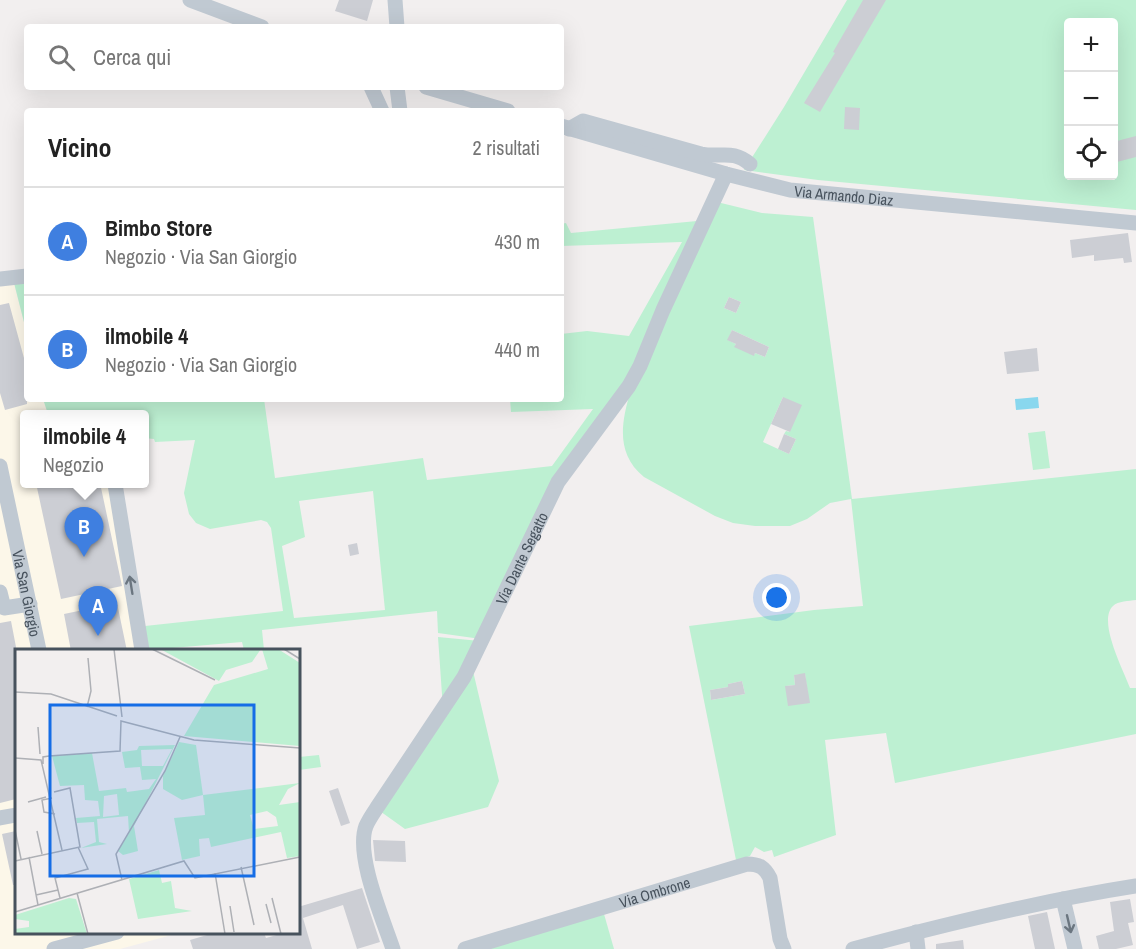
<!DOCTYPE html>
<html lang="it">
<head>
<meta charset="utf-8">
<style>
  :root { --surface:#fff; --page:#f6f6f6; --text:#222; --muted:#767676; --line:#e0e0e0; --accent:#1a73e8 }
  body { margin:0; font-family:"Archivo Narrow",sans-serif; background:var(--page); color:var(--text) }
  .controls { position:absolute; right:18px; top:18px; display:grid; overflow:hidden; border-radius:6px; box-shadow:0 6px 24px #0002 }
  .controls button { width:54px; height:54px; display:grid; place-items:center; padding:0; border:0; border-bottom:2px solid var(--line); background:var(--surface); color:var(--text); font:30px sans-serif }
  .you { position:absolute; left:777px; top:598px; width:21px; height:21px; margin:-15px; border:4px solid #fff; border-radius:50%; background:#1a73e8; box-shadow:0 0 0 9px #1a73e833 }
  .badge { display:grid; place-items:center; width:39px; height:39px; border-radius:50%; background:var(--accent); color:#fff; font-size:20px; font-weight:700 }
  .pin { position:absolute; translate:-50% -50px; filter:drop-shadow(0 2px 3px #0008) }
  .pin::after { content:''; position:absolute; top:32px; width:21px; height:18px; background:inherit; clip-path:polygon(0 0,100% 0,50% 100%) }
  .popup { position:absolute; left:20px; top:410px; width:129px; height:78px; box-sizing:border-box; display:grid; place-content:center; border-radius:6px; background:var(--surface); filter:drop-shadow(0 2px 4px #0005); font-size:20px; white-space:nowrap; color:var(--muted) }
  .popup b { font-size:22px; color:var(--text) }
  .popup::after { content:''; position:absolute; left:50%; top:100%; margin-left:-12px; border:12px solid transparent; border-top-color:var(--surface) }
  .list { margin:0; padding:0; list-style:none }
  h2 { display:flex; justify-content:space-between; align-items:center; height:78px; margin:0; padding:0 24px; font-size:26px }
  h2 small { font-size:20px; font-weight:400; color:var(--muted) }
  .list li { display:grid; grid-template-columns:39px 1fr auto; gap:18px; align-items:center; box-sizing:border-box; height:108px; padding:0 24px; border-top:2px solid var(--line) }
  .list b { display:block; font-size:22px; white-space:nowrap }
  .list p { margin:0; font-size:20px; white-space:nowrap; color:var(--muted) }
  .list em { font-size:20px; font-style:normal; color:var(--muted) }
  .icon { flex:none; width:33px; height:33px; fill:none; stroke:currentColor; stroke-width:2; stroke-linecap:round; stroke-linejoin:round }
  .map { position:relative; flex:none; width:1136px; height:949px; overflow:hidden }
  .search { position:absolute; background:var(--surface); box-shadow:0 6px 24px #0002; left:24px; top:24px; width:540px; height:66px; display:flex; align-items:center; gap:15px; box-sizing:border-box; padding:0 21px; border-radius:6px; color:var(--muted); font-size:22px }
  .panel { position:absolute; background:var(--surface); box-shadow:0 6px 24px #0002; left:24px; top:108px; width:540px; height:294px; border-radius:6px }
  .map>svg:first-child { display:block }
  .commercial { fill:#fcf7e9 }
  .green { fill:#bdf0d2; fill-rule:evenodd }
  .water { fill:#89d7ee }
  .building { fill:#ccced4 }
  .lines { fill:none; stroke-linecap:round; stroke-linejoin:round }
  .minor { stroke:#c0c9d2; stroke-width:15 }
  .oneway { stroke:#6b7680 }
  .labels { text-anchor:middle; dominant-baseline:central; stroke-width:4.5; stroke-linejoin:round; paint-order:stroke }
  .street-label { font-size:15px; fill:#47525d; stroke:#fff }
  .inset-road { fill:none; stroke:#aeb0b5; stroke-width:1.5 }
  .view { fill:#156de6; fill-opacity:0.15; stroke:#156de6; stroke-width:3 }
  .inset-edge { fill:none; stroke:#47525d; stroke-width:3 }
</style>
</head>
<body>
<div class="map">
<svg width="1136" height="949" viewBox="0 0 1136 949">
  <rect width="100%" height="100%" fill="#f2efef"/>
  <!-- commercial -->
  <path class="commercial" d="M0,278L13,279L27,334V399H43L48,414H24V484H121L142,650H16V932L179,933L120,949H0Z"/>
  <!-- green -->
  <path class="green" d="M847,0H1136V210L818,180L744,170L784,107ZM1068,22H1114V176H1068Z
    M717,202L762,213L813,217L852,499L1136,469V600C1129,601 1118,601 1113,606C1097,621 1124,671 1130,688H1136V734L895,783L886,733L825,740L836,835L774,857L772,850L764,852L755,847L750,856L736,860L689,626L814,610L863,606L851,499L830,503L807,519L790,526H755L733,523L715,516L644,477C616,454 621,424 630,393ZM729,297L741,302L736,313L724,308ZM732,330L769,347L765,357L755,353L754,355L735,346L736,344L728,340ZM783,397L790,432L786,431L784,434L796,439L789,454L763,442ZM805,674L809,703L786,686L795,685L794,675ZM742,681L745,694L711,700L710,690L728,687V684Z
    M697,221L638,365L554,482L481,639L438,633L437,611L262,630L264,650H244L242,642L149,650L145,626L283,611L271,528L267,522L261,520L210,529L196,523L189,514L184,493L195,440L155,442L154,439L144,438V414H48L43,399H264L275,478L423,458L427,480L552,466L593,409L511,412L510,399H561V334L587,331L629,336L682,242L561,246V224L566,223L571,233ZM373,491L385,610L294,618L282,546L305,537L299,501Z
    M27,278V334L13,279Z
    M1045,431L1050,468L1033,470L1028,433Z
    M438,637L480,641L473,671L499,781L488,807L405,829L377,809L443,709Z
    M319,755L321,767L299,770V757Z
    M604,914L614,949H484Z"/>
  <!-- water -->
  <path class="water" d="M1038,397L1039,408L1016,410L1015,399Z"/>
  <!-- building -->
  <path class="building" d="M339,0H373L367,21L335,11Z
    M863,0H886L820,112L804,103L835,53L833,52Z
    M845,107L860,108L859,130L844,129Z
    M1136,136V157L1113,163V142Z
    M1128,233L1132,262L1124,263L1123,258L1094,261V255L1072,258L1070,240Z
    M729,297L741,302L736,313L724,308Z
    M9,303L27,369V404L5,410L0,393V305Z
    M732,330L769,347L765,357L755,353L754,356L734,347L736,344L727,340Z
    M1037,348L1039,371L1007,374L1004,352Z
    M783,397L802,405L790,432L771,424Z
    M784,434L796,439L789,454L778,449Z
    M36,483H100L122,586L61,599Z
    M357,543L359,554L350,556L348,545Z
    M117,603L127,651H71L64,614Z
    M11,621L16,647V799L0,803V623Z
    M805,673L810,703L788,706L785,686L795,685L794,675Z
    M742,681L745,694L711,700L710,690L728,687V684Z
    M338,788L350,823L341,826L329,791Z
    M16,831V885H13L2,834Z
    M373,840L405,841L406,862L375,861Z
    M362,888L380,942L357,949L343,905L303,918L312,949H193L190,940L214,933H264L266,938L284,933H298V907Z
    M1130,899L1134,922L1128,923L1133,945L1116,949H1099L1096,936L1114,931L1110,902Z
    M1047,912L1055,949H1035L1028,916Z
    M963,940L964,949H936V944Z"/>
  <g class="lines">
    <!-- minor -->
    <g class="minor">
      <path d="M190,0L262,27"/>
      <path d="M395,0L397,27"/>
      <path d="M371,87L382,111"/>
      <path d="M397,87L400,111"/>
      <path d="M426,87L508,111"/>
      <path id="s1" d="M561,126L726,174L790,190L1136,223"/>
      <path d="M569,129L583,121L701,154C722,158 732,149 750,164"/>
      <path d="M0,279L27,276"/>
      <path id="s2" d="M0,466L39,650"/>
      <path d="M115,484L142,650"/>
      <path d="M0,592L4,608L30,604"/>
      <path d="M0,818L16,815"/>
      <path d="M1063,899L1075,949"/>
      <path d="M916,932L918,949"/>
      <path d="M54,949L117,932"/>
      <path id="s3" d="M393,949C383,919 355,855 366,826C369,819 374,812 378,806L464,677L558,482L629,386L640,366L663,310L726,174"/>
      <path id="s4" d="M465,949L747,864C760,864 765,868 770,878L780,939L784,949"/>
      <path d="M853,949C946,924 1040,901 1136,886"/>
    </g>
  </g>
  <!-- one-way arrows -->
  <defs><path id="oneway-shaft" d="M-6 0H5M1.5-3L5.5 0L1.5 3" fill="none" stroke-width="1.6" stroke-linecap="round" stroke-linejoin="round" transform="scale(1.5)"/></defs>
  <g class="oneway">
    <use href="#oneway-shaft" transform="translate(131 585) rotate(-99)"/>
    <use href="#oneway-shaft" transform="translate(1069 924) rotate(77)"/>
  </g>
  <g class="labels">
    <!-- street labels -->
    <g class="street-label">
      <text stroke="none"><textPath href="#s1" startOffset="292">Via Armando Diaz</textPath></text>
      <text stroke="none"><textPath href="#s3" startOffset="438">Via Dante Segatto</textPath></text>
      <text stroke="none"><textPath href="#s2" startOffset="130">Via San Giorgio</textPath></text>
      <text stroke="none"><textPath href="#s4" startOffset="198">Via Ombrone</textPath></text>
    </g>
  </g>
  <!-- overview -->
  <g transform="translate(15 649)">
    <rect width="285" height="285" fill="#f2efef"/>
    <path d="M246,0L237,13L211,21L204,32L147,1ZM247,0H263L285,14V97L169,87L199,36L253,20ZM164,93L181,96L188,146L285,134L273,140L264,156L285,153V207L272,209L266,183L196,198L194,189L184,190L185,207L167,211L159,169L190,166L188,146L167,151L148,140V127ZM252,162L261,168L263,177L239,180L235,166ZM160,96L119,177L123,202L108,206L103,202L114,184L113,167L82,170L84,193L92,195L66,199L81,193L79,173L62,174L61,169L85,167L83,152L70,151L69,136L45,137L37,107L77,104L84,142L111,139L112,143L134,140L141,130L127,131L125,118L110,119L107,103L122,101L124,97ZM157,100L148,117H127L126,101ZM102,145L104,166L88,168L89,147ZM144,221L147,234L156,232L160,259L177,262L123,270L114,230ZM54,249L61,250L72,285H0V280L14,278V272L0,270V266Z" fill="#bdf0d2" fill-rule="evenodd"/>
    <path class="inset-road" d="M99,0L107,68M137,0L200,31M269,0L285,10M0,43L36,45L102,67M72,58L76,42L73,9M23,78L25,105M0,109L26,111L47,201M28,115V108L34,107L105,102L106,72L179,91L285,99M37,149L27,151L29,163L40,165M13,153L31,148M0,181L6,210M22,182L27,205M14,208L23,256M0,212L65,198L55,139L39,143M226,218L239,276M200,224L210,285M107,231L101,205L150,122L165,88M62,244L73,285M21,246L43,241M45,249L40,229L73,220L63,198M257,249L266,285M251,255L256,274M215,257L219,283M0,263L169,212L180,229L285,208"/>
    <path class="view" d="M35,56H239V227H35Z"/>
    <rect width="285" height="285" class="inset-edge"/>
  </g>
</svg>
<div class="controls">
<button>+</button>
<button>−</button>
<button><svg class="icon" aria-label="locate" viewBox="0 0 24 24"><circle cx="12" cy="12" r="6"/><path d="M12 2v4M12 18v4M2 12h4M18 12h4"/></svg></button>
</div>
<div class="you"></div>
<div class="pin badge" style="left:98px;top:636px;background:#3f7fe0">A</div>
<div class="pin badge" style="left:84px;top:557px;background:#3f7fe0">B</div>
<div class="popup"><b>ilmobile 4</b>Negozio</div>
<div class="search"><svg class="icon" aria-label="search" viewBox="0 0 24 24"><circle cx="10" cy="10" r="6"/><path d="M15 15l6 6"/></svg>Cerca qui</div>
<section class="panel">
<h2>Vicino<small>2 risultati</small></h2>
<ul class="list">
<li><span class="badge" style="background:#3f7fe0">A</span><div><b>Bimbo Store</b><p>Negozio · Via San Giorgio</p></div><em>430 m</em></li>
<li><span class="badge" style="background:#3f7fe0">B</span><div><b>ilmobile 4</b><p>Negozio · Via San Giorgio</p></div><em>440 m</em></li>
</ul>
</section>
</div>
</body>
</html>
